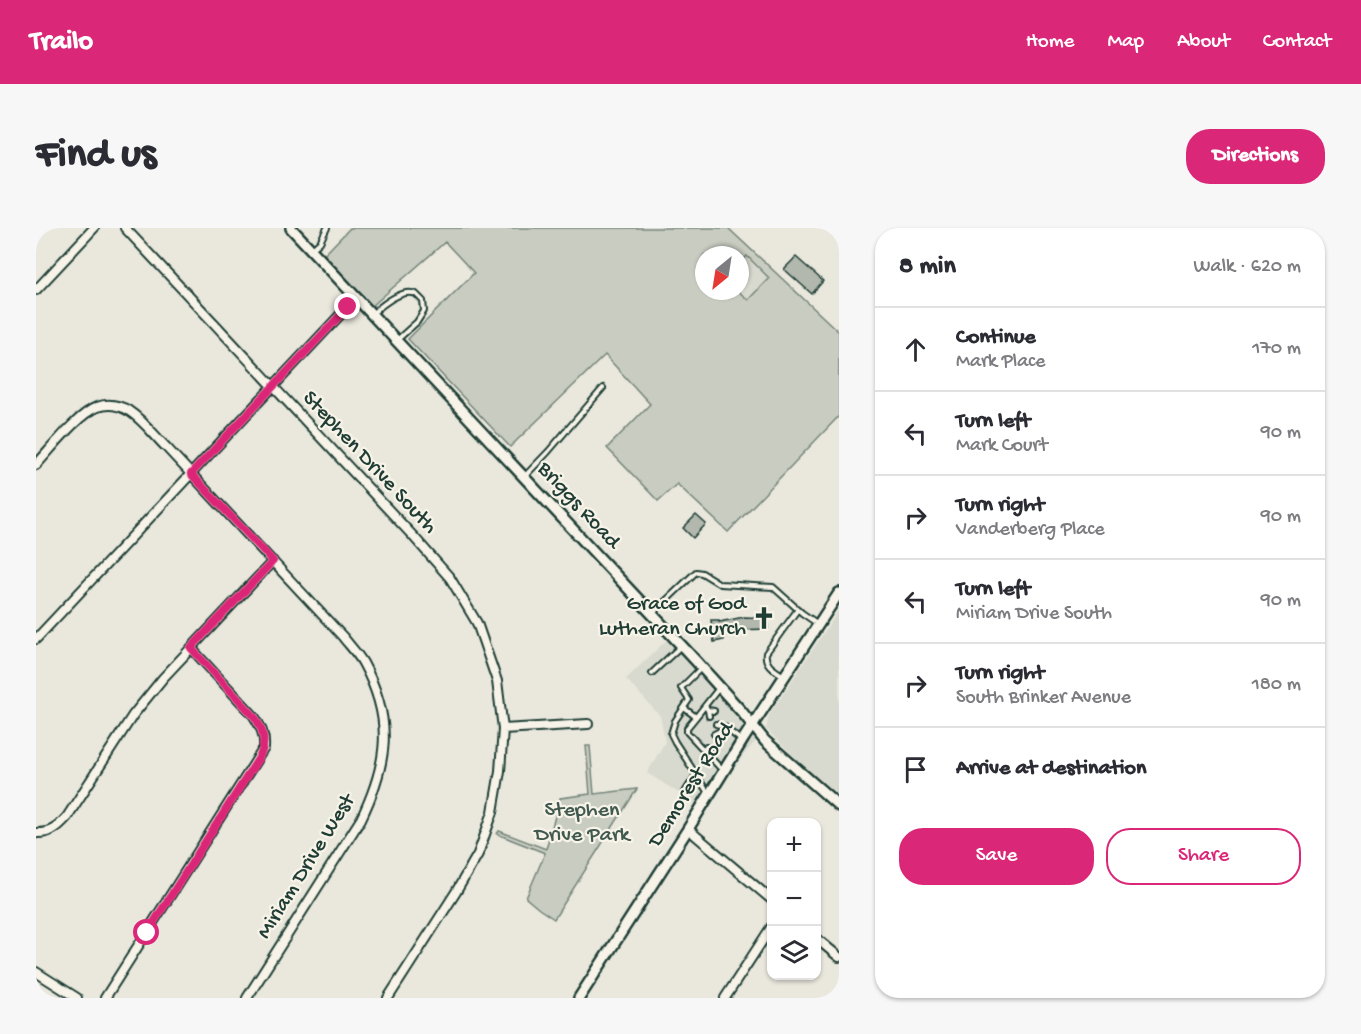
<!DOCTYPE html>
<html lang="en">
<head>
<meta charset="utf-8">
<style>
  :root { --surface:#fff; --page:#f7f7f7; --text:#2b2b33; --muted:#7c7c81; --line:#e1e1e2; --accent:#db2777 }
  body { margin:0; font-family:"Gochi Hand",sans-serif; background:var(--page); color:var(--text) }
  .controls { position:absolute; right:18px; bottom:18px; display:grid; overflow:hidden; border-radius:12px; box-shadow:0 2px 4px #0004 }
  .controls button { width:54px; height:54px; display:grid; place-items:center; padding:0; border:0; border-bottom:2px solid var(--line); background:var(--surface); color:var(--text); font:30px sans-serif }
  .compass { position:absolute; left:659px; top:18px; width:54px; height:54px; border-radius:50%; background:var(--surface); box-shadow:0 2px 4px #0004; rotate:210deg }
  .stop { position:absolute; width:18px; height:18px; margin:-14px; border:4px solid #db2777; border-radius:50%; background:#fff }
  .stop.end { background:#db2777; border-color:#fff; box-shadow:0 2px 6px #0008 }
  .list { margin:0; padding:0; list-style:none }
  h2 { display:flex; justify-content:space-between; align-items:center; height:78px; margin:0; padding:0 24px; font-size:26px }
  h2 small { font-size:20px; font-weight:400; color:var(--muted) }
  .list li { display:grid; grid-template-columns:39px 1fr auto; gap:18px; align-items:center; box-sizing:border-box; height:84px; padding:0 24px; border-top:2px solid var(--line) }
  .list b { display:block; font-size:22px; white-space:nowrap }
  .list p { margin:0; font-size:20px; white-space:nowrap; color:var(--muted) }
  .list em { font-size:20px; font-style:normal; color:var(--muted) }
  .actions { display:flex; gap:12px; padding:18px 24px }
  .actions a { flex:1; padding:14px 0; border:2px solid var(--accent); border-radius:24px; text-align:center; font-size:21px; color:var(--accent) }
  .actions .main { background:var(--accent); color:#fff }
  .icon { flex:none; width:33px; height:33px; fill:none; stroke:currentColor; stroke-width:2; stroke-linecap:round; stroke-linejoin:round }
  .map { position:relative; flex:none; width:803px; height:770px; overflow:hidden; border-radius:24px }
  header { display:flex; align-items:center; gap:36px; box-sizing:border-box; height:84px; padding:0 30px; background:var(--accent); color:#fff }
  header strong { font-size:28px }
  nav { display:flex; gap:33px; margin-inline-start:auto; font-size:21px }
  .intro { display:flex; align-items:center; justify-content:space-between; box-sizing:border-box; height:144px; padding:0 36px }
  h1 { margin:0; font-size:42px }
  .button { padding:15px 27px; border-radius:24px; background:var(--accent); color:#fff; font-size:21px; font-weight:700 }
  main { display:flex; gap:36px; padding:0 36px }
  aside { flex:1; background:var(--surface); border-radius:24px; box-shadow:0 2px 4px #0004 }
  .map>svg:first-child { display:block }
  .built { fill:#d9dacf }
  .green { fill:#c8ccc1; stroke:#74847a; stroke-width:1.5; fill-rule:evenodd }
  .building { fill:#b2b8ae; stroke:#1f3d34; stroke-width:1.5 }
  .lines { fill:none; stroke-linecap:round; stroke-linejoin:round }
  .service-casing { stroke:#1f3d34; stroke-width:8 }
  .minor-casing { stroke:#1f3d34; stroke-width:12 }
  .tertiary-casing { stroke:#1f3d34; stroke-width:14 }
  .service { stroke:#f7f3e8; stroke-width:4 }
  .minor { stroke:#f7f3e8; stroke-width:8 }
  .tertiary { stroke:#f7f3e8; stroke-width:9 }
  .route { stroke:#db2777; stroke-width:8 }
  .labels { text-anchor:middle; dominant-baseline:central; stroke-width:4.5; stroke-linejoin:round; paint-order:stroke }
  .street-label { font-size:22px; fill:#1f3d34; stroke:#f7f3e8 }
  .poi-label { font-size:22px; fill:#1f3d34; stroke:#f7f3e8; text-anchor:end }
  .park-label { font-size:22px; fill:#415a50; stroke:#f7f3e8 }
</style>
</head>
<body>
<header>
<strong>Trailo</strong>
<nav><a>Home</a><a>Map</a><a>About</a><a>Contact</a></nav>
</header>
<div class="intro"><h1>Find us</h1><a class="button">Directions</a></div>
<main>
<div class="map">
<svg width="803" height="770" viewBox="0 0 803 770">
  <rect width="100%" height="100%" fill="#eae8dd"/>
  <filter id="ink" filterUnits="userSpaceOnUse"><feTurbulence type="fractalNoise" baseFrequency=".0167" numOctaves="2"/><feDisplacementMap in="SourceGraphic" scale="12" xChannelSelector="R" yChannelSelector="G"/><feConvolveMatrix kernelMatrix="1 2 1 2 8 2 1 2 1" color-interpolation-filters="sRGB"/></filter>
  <g filter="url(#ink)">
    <!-- built -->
    <path class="built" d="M711,28L734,50L711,73L702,63H704V35Z
      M803,382V570L781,551L730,501L706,529L671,583L611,545L629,514L624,488L590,451L639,404L730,501L733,487Z"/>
    <!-- green -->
    <path class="green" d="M314,0H692L803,104V188L692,304L641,256L622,273L571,220L614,176L569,127L474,219L372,111L438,45L409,14L336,78L288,27ZM668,27H704V35L711,28L733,50L712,72L702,63H668Z
      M550,518H554L558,566L601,561L518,691L503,681L490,670L509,625L461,606L463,603L510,621L524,570L554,566Z"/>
    <!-- building -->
    <path class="building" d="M760,29L787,53L776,66L748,41Z
      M660,287L670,296L657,310L647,300Z
      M708,389L732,390V401L699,402V403L694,404V406L687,407L688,412L678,414L675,392H683V394Z"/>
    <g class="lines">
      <!-- service casing -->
      <g class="service-casing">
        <path id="service" d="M276,21L284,14L291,0
          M337,85C346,77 366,60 380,66C380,66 386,72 387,73L388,83L381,94L361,112
          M488,249L512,224L567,160
          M616,386L660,344L666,345L684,356L737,359L766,385L782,396
          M665,440L645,460L653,472L639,493L635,506L639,514L672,565
          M616,445L645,418
          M748,448C739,442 728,437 730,425L762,381
          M669,478L672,482L678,483
          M648,480L660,489L683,460
          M672,482L673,488
          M660,489L651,500V504L687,543
          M680,496L687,498L706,513
          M678,506L684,503V510
          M670,519V525L675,524
          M649,564L660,547"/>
      </g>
      <!-- minor casing -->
      <g class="minor-casing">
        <path id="minor" d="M89,0L377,308L414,350L441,395L461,453L467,501L464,543L457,584L442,626L420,664L352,770
          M0,62L58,0
          M0,237C15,221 42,186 61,179C72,175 83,177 93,183C107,192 118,207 130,219L307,409C314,418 322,426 327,435C358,492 352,535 325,591L211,770
          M0,411L320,70
          M467,501L552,496
          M652,601L736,672
          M0,605C14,606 22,599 31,589L97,487L127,450L237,333
          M780,710L803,729
          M0,744L41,770
          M69,770L228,520C229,507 225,499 218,488L155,420
          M689,770L736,698"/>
      </g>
      <!-- tertiary casing -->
      <g class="tertiary-casing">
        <path id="tertiary" d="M255,0L660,433L706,484L729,513L803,578
          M543,770L652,601L708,510L803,365"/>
      </g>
      <!-- service -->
      <use href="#service" class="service"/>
      <!-- minor -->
      <use href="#minor" class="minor"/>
      <!-- tertiary -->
      <use href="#tertiary" class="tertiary"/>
    </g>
  </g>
  <g class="lines" filter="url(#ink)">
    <!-- route -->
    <path class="route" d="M111,705L224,528C231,513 227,501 218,488L155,420L237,333L155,246L312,79"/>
  </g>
  <!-- icons -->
  <defs>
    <g id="church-bare" transform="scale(1.8)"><path d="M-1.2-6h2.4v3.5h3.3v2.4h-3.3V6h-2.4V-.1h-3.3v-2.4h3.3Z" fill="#1f3d34" stroke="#f7f3e8" stroke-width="2.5" paint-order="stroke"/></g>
  </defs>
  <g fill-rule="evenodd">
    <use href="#church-bare" x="728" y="390"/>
  </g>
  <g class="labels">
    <!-- street labels -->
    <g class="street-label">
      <text transform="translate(333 235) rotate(47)">Stephen Drive South</text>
      <text transform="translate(542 278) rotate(47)">Briggs Road</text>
      <text transform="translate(656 557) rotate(-58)">Demorest Road</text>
      <text transform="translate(271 639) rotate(-58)">Miriam Drive West</text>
    </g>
    <!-- poi labels -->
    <g class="poi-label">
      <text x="710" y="377">Grace of God<tspan x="710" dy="25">Lutheran Church</tspan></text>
    </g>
    <!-- park labels -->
    <g class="park-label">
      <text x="546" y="583">Stephen<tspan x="546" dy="25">Drive Park</tspan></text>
    </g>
  </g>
</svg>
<div class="controls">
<button>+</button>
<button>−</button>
<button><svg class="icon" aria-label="layers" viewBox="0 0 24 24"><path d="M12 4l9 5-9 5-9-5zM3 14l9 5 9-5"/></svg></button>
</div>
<svg class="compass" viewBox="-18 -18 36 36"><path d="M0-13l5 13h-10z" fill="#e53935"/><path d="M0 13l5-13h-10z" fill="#7c7c81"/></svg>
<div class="stop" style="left:111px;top:705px"></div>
<div class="stop end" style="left:312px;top:79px"></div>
</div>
<aside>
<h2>8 min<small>Walk · 620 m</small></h2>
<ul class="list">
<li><svg class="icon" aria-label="ahead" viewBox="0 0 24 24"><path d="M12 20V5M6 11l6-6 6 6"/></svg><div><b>Continue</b><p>Mark Place</p></div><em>170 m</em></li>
<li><svg class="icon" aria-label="left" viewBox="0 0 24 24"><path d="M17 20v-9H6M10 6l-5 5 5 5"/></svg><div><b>Turn left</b><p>Mark Court</p></div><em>90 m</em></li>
<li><svg class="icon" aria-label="right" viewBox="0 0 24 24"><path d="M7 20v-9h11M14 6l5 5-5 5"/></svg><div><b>Turn right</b><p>Vanderberg Place</p></div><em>90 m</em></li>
<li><svg class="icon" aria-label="left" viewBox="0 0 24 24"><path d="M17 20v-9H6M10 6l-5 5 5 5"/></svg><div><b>Turn left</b><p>Miriam Drive South</p></div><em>90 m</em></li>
<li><svg class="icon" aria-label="right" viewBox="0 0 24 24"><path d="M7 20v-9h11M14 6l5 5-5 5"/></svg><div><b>Turn right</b><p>South Brinker Avenue</p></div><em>180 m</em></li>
<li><svg class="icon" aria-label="arrive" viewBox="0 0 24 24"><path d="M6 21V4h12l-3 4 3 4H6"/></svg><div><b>Arrive at destination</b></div></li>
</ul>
<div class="actions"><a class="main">Save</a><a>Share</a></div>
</aside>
</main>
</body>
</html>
